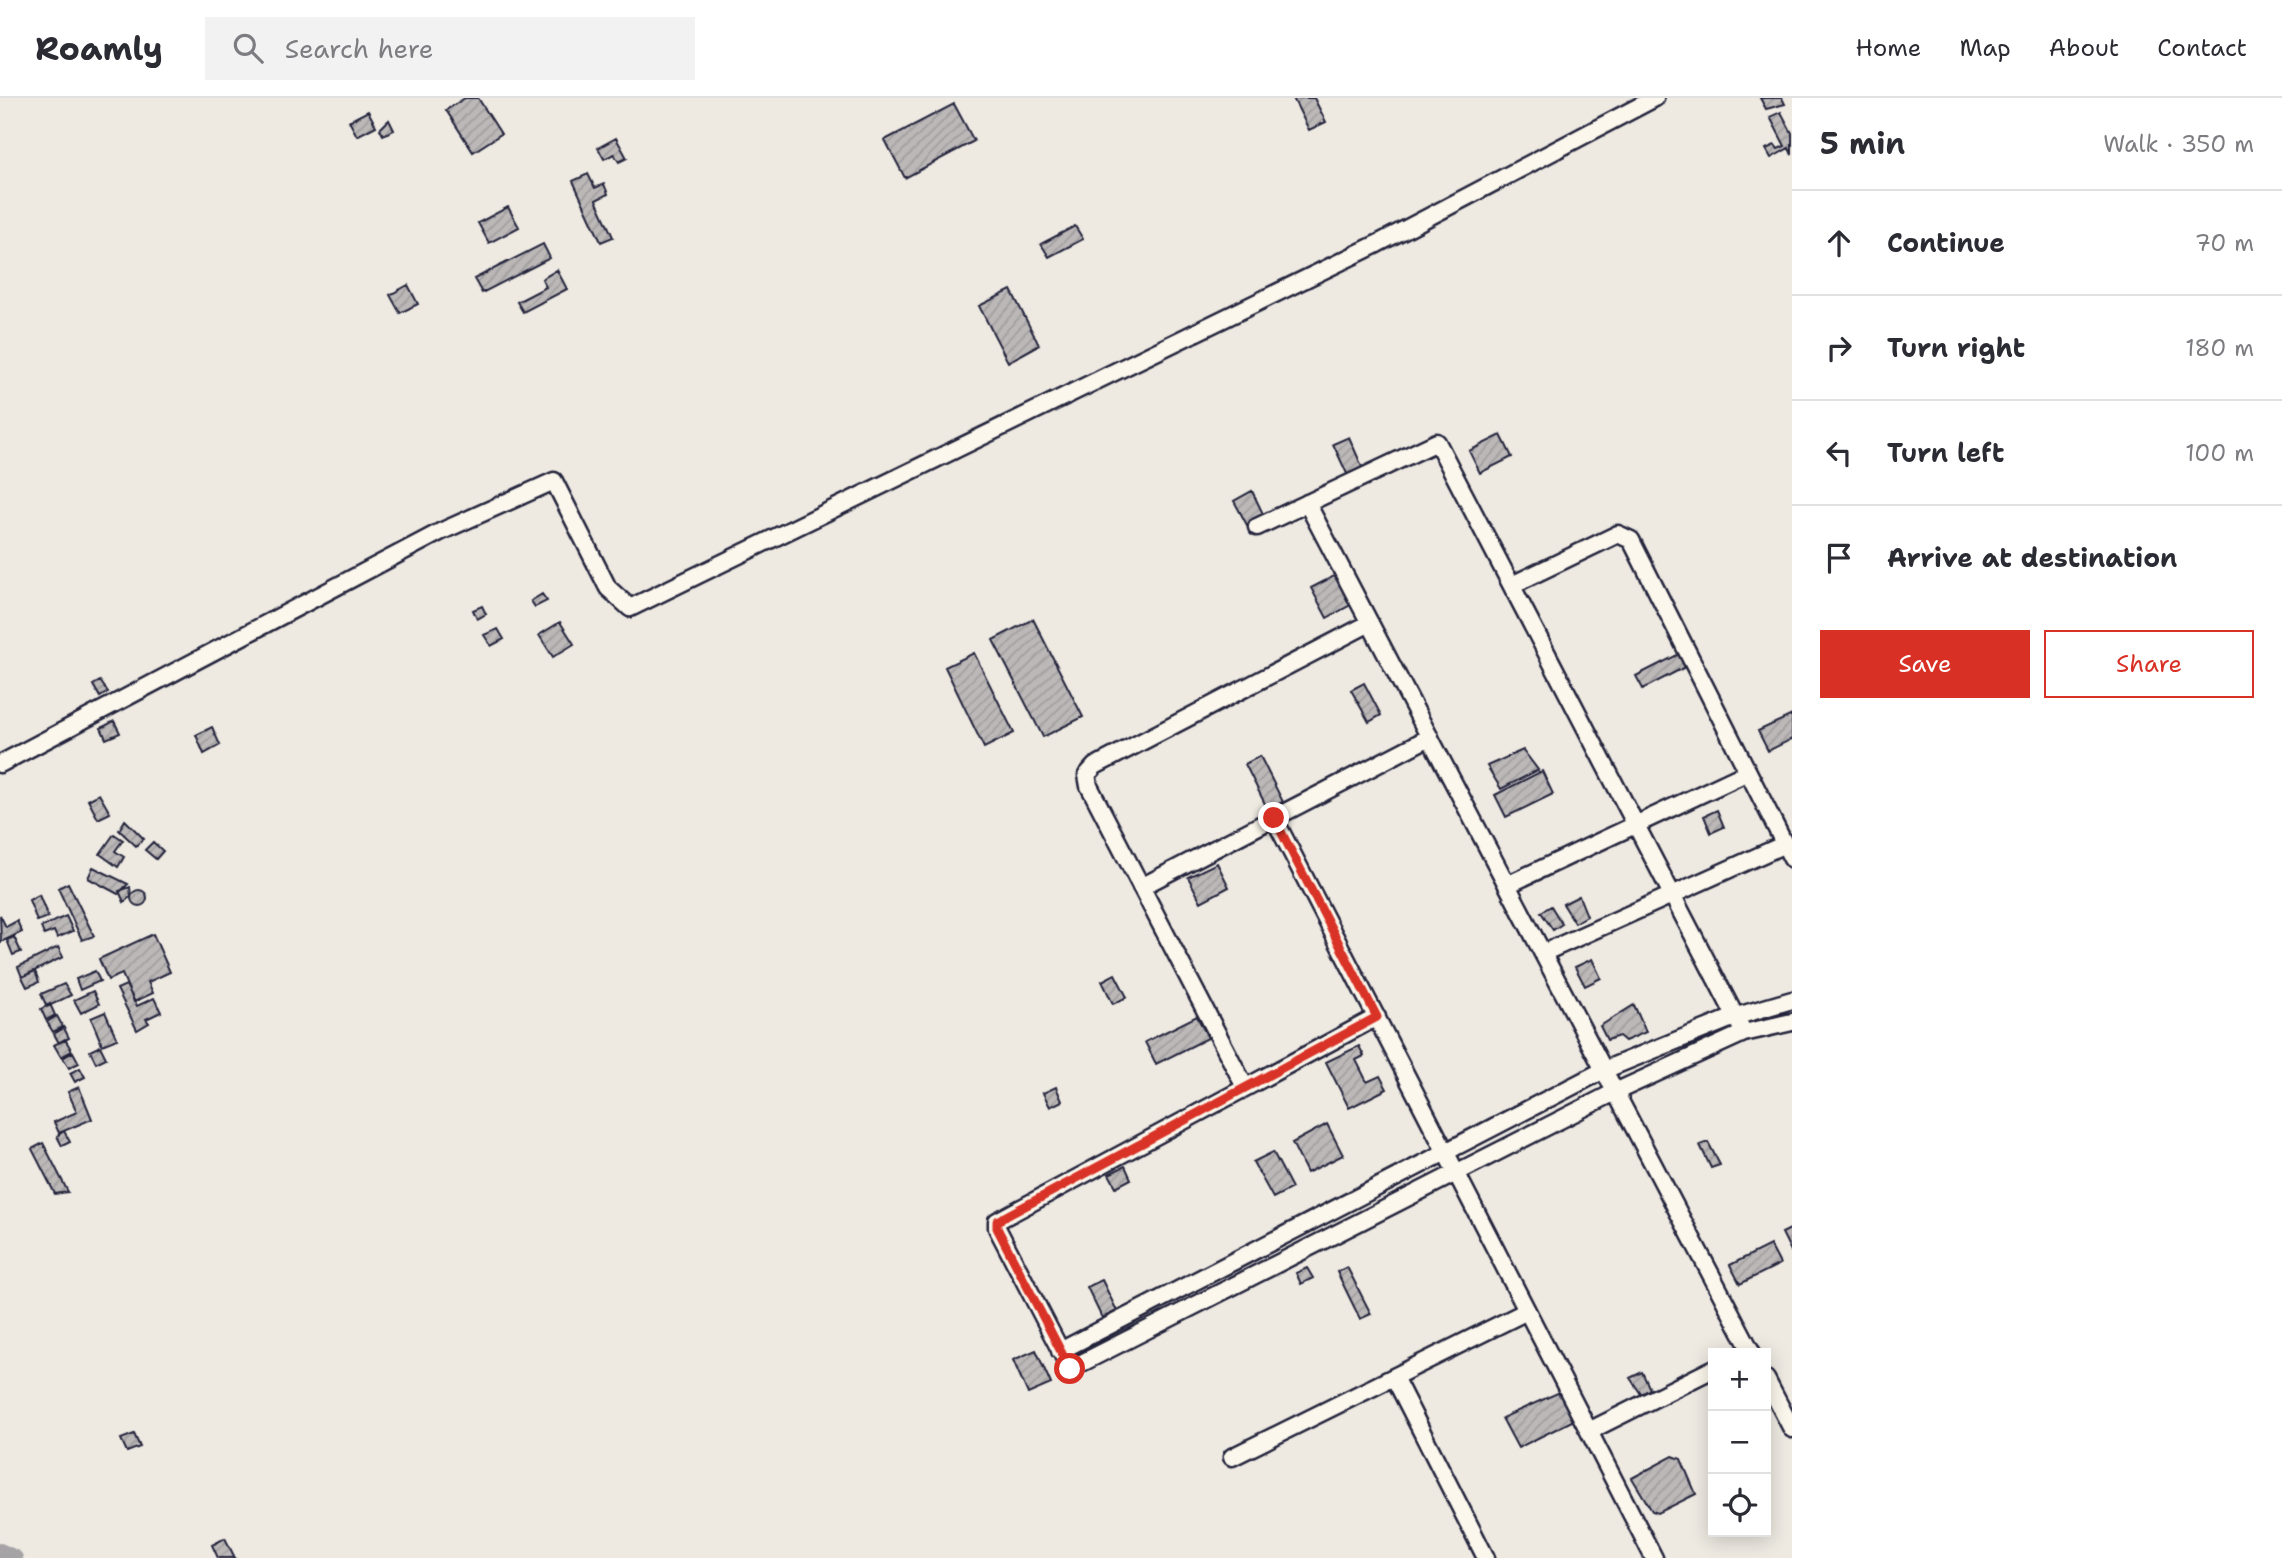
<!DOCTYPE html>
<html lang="en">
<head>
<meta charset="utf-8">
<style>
  :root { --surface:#fff; --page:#f2f2f3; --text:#2b2b33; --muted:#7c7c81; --line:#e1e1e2; --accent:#d93025 }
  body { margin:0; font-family:"Shantell Sans",sans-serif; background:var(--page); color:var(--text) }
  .controls { position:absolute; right:21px; bottom:21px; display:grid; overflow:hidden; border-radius:0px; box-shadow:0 4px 18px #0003 }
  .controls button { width:63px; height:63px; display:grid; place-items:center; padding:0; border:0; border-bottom:2px solid var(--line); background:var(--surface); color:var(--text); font:35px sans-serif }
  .stop { position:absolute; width:21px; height:21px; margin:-16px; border:5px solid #d93025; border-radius:50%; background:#fff }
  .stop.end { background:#d93025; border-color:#fff; box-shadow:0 2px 7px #0008 }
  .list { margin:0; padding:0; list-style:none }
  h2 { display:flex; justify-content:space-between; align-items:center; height:91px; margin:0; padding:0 28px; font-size:30px }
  h2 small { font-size:23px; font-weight:400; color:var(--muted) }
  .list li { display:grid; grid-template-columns:46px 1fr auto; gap:21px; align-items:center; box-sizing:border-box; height:105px; padding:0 28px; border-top:2px solid var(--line) }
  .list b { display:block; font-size:26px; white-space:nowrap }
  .list em { font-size:23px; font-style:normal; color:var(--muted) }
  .actions { display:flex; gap:14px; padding:21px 28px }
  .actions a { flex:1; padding:16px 0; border:2px solid var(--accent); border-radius:0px; text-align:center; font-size:24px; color:var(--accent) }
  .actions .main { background:var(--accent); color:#fff }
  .icon { flex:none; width:38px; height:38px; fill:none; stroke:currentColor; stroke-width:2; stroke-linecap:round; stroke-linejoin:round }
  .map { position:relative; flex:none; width:1792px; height:1460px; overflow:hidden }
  header { display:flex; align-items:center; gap:42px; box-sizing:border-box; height:98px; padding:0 35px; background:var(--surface); border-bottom:2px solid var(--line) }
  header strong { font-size:33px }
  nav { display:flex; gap:38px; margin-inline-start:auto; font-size:24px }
  .search { width:490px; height:63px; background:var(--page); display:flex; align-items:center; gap:18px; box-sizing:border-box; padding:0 24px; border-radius:0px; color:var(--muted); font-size:26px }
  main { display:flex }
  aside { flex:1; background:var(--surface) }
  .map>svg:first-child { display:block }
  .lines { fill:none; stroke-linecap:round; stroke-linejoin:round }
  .canal { stroke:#a6a3a7; stroke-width:16 }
  .building { fill:url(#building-hatch); stroke:#22223b; stroke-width:2 }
  .minor-casing { stroke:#22223b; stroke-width:21 }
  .minor { stroke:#fbf7ec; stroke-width:16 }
  .route { stroke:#d93025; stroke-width:9 }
</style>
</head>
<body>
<header>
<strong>Roamly</strong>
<div class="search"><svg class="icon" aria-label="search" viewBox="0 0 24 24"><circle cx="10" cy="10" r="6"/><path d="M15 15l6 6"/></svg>Search here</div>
<nav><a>Home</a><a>Map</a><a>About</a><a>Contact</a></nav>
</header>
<main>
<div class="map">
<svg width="1792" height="1460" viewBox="0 0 1792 1460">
  <defs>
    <pattern id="building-hatch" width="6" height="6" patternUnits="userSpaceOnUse" patternTransform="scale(1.75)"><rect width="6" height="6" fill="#bcb8b8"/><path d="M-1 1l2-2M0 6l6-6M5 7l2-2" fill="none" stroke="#a19e9f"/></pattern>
  </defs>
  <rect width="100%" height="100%" fill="#eeeae2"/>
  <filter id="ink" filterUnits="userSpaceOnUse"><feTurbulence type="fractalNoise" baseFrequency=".0143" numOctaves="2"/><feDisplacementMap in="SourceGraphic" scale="14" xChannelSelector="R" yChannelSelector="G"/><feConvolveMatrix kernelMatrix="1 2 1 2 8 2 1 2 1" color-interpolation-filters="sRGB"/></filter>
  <g filter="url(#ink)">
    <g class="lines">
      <!-- canal -->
      <path class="canal" d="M0,1453L15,1460"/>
    </g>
    <!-- building -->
    <path class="building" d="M465,0H478L501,36L473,54L446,12Z
      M1293,0H1314L1326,24L1309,32Z
      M1760,0H1782L1785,6L1766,11Z
      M954,6L974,43L905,80L885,42Z
      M368,13L376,28L357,38L349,23Z
      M1781,14L1792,35V57L1789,50L1771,60L1766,51L1775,47L1778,51L1785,48L1770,19Z
      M389,22L394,32L383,37L380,31Z
      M616,40L627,60L619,64L614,56L604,61L598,50Z
      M588,76L595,90L604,86L608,96L596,102L613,139L601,144L573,83Z
      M508,109L519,129L489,145L478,125Z
      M1075,128L1083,141L1049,159L1041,146Z
      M543,146L550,160L482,195L474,181Z
      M557,172L567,191L523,214L517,204L546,189L542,181Z
      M408,187L418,206L400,215L390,197Z
      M1011,192L1039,247L1008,264L979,208Z
      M1501,337L1512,359L1480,375L1469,353Z
      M1349,339L1363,371L1348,378L1333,346Z
      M1252,393L1265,420L1248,429L1234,403Z
      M1338,476L1354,505L1327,520L1311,490Z
      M542,496L547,503L535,509L531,503Z
      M482,508L486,516L477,521L473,512Z
      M1033,521L1083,619L1043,639L993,542Z
      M560,524L574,546L553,559L539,537Z
      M498,531L504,541L491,548L484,537Z
      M974,555L1014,635L984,650L945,569Z
      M1681,555L1687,568L1643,591L1636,578Z
      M100,583L108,594L100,599L93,587Z
      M1364,585L1381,617L1369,624L1351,592Z
      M1792,617V641L1768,653L1758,633Z
      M114,623L120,635L106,641L101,630Z
      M212,629L220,647L204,656L196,637Z
      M1523,652L1538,672L1501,691L1487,668Z
      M1260,658L1283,704L1268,712L1245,666Z
      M1542,673L1553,696L1506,719L1495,697Z
      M99,696L110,715L98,721L88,702Z
      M1717,712L1724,729L1711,735L1704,718Z
      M125,722L144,741L136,748L119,732Z
      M114,736L123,742L115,753L124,759L118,769L100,756Z
      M153,744L163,753L156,761L145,752Z
      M1217,765L1229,789L1201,804L1188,779Z
      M93,769L128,786L118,796L88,780Z
      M68,785L94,838L82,842L58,790Z
      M130,789L131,798L124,804L119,793Z
      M131 800a8 8 0 1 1 16 0a8 8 0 1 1-16 0Z
      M39,797L48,819L37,823L29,802Z
      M1579,798L1587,818L1575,825L1563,806Z
      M1551,808L1562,826L1553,832L1541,814Z
      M0,817L6,829L17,823L22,834L1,844Z
      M66,818L73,833L57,840L54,833L44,837L41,829Z
      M153,836L170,874L148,884L153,895L134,904L122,876L108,882L99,861Z
      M14,839L21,854L13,857L7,842Z
      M58,849L63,859L22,879L18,869Z
      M1592,861L1601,880L1585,888L1575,869Z
      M35,873L39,884L27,889L22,879Z
      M95,873L100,883L80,892L76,881Z
      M1115,876L1127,899L1113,906L1102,883Z
      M64,886L71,897L47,909L41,896Z
      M126,887L137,908L154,900L161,914L146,921L149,925L137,932L117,891Z
      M93,893L99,906L81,915L74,902Z
      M50,906L55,917L46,922L41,911Z
      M1634,907L1646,934L1625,943L1619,938L1607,942L1600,928Z
      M105,914L117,941L102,947L91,920Z
      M57,918L63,929L53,934L47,924Z
      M1197,918L1208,940L1156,966L1145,944Z
      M64,930L69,940L59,945L54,936Z
      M65,941L72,953L61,959L54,947Z
      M100,948L106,960L96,965L90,953Z
      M1359,948L1364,958L1356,962L1367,984L1380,978L1387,991L1349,1010L1326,964Z
      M73,954L79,965L69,970L63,960Z
      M80,970L85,979L75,984L70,975Z
      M79,989L92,1021L59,1035L54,1024L77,1014L68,994Z
      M1056,989L1062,1003L1050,1009L1043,995Z
      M1327,1026L1343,1057L1307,1075L1292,1045Z
      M64,1033L70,1044L62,1048L57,1038Z
      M1708,1044L1720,1067L1711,1070L1700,1047Z
      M43,1045L68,1094L55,1096L32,1051Z
      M1273,1054L1292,1090L1273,1100L1253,1064Z
      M1125,1068L1131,1081L1116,1089L1109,1076Z
      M1792,1130V1155L1782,1135Z
      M1770,1147L1780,1166L1740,1186L1730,1167Z
      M1347,1169L1371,1216L1360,1221L1337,1174Z
      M1307,1170L1313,1180L1301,1186L1296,1175Z
      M1102,1182L1117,1213L1102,1220L1087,1189Z
      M1036,1252L1051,1286L1028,1296L1013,1262Z
      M1642,1274L1650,1291L1641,1296L1630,1280Z
      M1562,1293L1576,1321L1518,1350L1502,1320Z
      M134,1336L140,1349L127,1354L121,1341Z
      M1673,1358L1681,1361L1696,1396L1658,1415L1652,1413L1632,1380Z
      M225,1440L235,1460H218L212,1447Z"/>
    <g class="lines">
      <!-- minor casing -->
      <g class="minor-casing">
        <path id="minor" d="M1307,405L1752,1255
          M1257,429L1437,344L1744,935
          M1512,487L1618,436L1631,442L1792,761
          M0,666L440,434L554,383L608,490L630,510L1377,146L1655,0
          M1274,720L1654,1460
          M1507,787L1748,674
          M1141,789L1430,639
          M1543,855L1785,746
          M1377,919L997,1123V1130L1070,1271L1615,994L1744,935L1792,924
          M1245,989L1089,688L1087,677L1095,668L1370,525
          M1060,1253L1604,972L1737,918L1792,902
          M1394,1279L1486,1460
          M1766,1281L1792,1331
          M1589,1333L1713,1271
          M1232,1359L1527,1213"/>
      </g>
      <!-- minor -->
      <use href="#minor" class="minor"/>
    </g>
  </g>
  <g class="lines" filter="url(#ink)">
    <!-- route -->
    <path class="route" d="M1070,1271L997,1130V1123L1377,919L1274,720"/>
  </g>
</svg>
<div class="controls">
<button>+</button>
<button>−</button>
<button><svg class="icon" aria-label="locate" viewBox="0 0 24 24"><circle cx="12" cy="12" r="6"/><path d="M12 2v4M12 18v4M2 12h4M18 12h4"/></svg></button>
</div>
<div class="stop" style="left:1070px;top:1271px"></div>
<div class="stop end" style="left:1274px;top:720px"></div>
</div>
<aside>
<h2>5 min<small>Walk · 350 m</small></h2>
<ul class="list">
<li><svg class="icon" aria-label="ahead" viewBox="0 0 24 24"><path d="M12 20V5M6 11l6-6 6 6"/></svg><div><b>Continue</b></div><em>70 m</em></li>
<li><svg class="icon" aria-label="right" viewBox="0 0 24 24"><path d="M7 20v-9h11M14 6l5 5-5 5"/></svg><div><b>Turn right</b></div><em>180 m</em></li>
<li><svg class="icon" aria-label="left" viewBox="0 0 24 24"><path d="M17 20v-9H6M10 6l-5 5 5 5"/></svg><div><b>Turn left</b></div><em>100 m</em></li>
<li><svg class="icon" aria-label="arrive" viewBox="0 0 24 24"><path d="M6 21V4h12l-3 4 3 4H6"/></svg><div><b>Arrive at destination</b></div></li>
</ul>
<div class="actions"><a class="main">Save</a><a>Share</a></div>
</aside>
</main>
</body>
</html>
